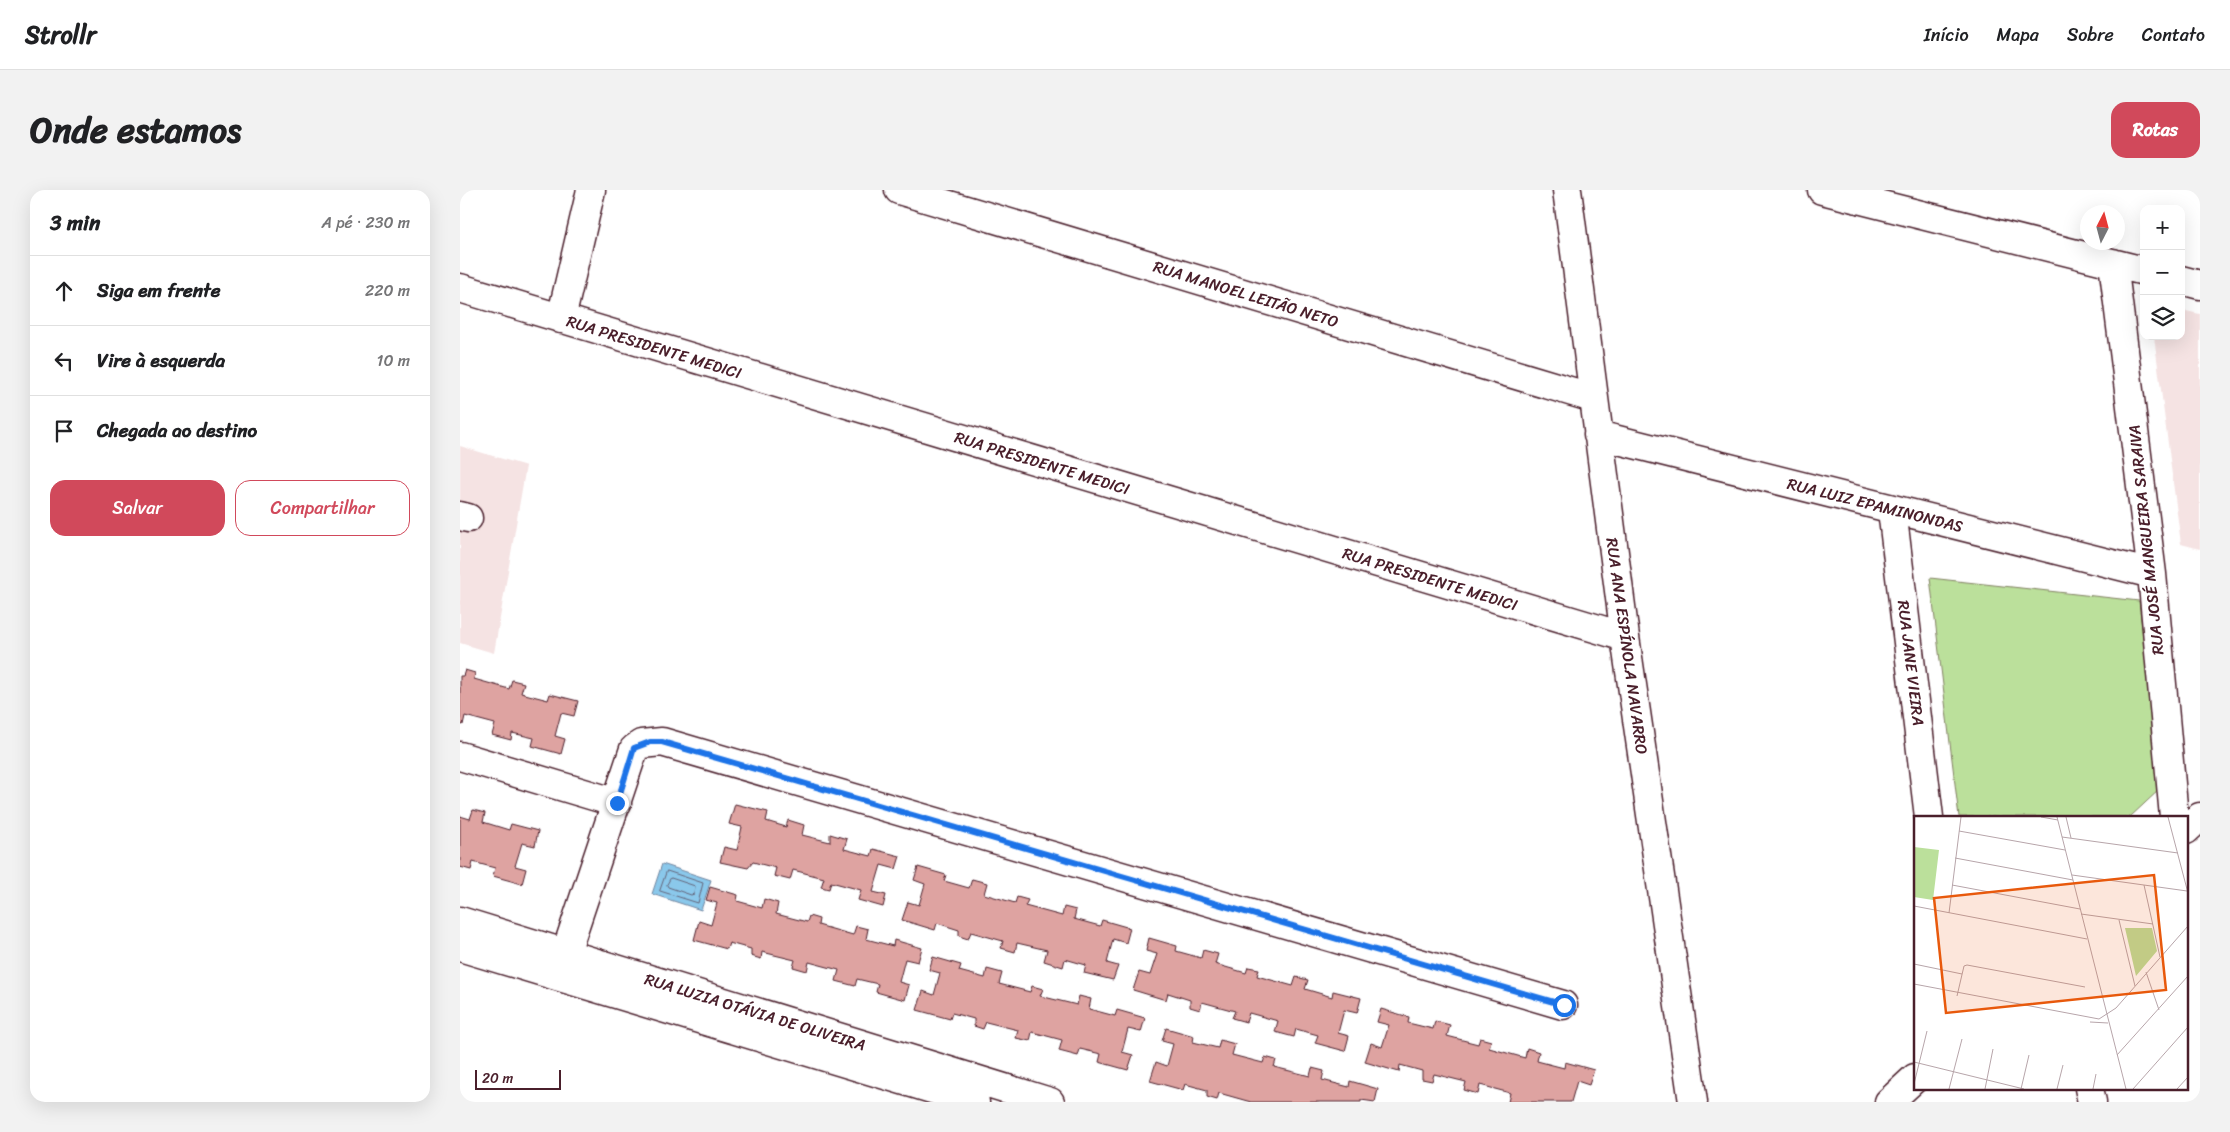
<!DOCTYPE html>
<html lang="pt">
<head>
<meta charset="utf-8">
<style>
  :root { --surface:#fff; --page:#f2f2f2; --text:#202124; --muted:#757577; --line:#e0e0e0; --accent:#d1495b }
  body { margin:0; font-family:Sriracha,sans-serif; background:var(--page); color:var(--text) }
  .controls { position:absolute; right:15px; top:15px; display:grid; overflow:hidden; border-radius:10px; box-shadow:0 5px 20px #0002 }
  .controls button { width:45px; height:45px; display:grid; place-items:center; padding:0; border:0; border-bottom:1px solid var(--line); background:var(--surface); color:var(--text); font:25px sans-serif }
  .compass { position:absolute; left:1620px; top:15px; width:45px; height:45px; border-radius:50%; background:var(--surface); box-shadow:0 5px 20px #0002; rotate:6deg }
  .scale { position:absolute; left:15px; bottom:12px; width:86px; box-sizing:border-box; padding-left:5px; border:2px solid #4a1f2b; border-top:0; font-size:14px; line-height:18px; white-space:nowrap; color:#4a1f2b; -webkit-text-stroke:4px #fff; paint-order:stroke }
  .stop { position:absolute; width:15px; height:15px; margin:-11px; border:4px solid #1a73e8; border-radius:50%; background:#fff }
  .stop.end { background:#1a73e8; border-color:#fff; box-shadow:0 1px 5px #0008 }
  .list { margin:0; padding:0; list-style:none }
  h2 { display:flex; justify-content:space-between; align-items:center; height:65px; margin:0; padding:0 20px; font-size:21px }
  h2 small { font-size:16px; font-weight:400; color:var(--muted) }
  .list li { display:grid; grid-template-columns:32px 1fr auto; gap:15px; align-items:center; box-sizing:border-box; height:70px; padding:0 20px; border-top:1px solid var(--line) }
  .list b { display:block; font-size:19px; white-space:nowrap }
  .list em { font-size:16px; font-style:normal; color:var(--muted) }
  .actions { display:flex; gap:10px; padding:15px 20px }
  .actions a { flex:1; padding:11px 0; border:1px solid var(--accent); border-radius:15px; text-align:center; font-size:18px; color:var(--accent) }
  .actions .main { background:var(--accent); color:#fff }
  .icon { flex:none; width:28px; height:28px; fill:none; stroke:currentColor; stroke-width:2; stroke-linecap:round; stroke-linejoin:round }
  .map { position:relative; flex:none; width:1740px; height:912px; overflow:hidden; border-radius:15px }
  header { display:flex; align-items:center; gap:30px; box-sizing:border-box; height:70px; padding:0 25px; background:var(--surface); border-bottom:1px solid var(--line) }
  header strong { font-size:24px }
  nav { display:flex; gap:28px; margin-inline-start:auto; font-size:18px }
  .intro { display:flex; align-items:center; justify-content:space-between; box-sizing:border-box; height:120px; padding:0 30px }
  h1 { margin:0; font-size:35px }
  .button { padding:12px 22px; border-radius:15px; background:var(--accent); color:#fff; font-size:18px; font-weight:700 }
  main { display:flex; gap:30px; padding:0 30px }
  aside { flex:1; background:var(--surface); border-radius:15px; box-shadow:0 5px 20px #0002 }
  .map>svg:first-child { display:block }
  .built { fill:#f5e3e3 }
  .green { fill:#bbe09b; stroke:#828063 }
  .water { fill:#8ac8eb; stroke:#70849e }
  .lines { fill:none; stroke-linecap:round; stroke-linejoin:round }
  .shore { stroke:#646378; stroke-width:1 }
  .building { fill:#dea3a1; stroke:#4a1f2b }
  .minor-casing { stroke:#4a1f2b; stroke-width:31 }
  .minor { stroke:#fff; stroke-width:28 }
  .route { stroke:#1a73e8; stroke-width:6 }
  .labels { text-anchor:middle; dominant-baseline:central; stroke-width:4; stroke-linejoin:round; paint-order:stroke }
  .street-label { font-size:16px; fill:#4a1f2b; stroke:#fff }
  .inset-road { fill:none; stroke:#b7a5aa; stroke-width:1 }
  .view { fill:#e8590c; fill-opacity:0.15; stroke:#e8590c; stroke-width:2.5 }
  .inset-edge { fill:none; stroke:#4a1f2b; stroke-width:2.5 }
</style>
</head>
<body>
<header>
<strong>Strollr</strong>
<nav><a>Início</a><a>Mapa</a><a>Sobre</a><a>Contato</a></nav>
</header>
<div class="intro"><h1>Onde estamos</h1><a class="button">Rotas</a></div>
<main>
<aside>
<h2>3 min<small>A pé · 230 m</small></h2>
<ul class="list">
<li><svg class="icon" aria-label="ahead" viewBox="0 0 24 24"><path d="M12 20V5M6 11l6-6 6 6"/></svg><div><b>Siga em frente</b></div><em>220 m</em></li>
<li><svg class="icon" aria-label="left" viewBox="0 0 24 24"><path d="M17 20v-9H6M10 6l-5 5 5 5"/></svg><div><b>Vire à esquerda</b></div><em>10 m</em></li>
<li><svg class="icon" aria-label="arrive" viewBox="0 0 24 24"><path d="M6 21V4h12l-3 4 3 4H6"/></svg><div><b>Chegada ao destino</b></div></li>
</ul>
<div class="actions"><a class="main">Salvar</a><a>Compartilhar</a></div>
</aside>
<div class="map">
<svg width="1740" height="912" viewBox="0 0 1740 912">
  <rect width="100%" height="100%" fill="#fff"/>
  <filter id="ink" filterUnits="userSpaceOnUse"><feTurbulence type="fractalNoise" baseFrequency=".02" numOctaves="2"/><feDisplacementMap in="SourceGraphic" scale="10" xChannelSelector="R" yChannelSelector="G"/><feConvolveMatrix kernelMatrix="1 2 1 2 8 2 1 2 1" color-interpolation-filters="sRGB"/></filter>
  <g filter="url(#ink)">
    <!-- built -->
    <path class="built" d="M1721,120L1740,124V359L1721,354L1694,146H1721Z
      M0,256L66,276L34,463L0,453Z"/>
    <!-- green -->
    <path class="green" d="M1470,388L1679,411L1700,599L1670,627H1499Z"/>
    <!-- water -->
    <path class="water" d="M202,674L251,690L241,720L192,704Z"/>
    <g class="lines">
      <!-- shore -->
      <path class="shore" d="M207,681L243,693L238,713L200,701Z
        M211,688L235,696L234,704L231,705L208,697L207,695Z"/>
    </g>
    <!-- building -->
    <path class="building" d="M5,480L15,483L14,489L49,499L52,490L64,493L61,503L88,510L90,504L118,511L114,526L101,523L95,546L105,549L101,564L72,556L74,548L52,543L51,550L32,545L35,534L5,526L3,535L0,534V486H3Z
      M275,614L308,622L306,631L326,637L328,630L344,635L342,645L370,652V644L387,649L384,659L411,666L413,659L440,666L436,679L421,675L413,702L426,705L423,717L398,710L401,700L371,692L369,699L361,697L364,688L333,680L330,690L314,686L316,678L293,672L288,678L260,672L264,657L277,660L282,637L269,634Z
      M13,620L25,623L23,632L49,640L51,634L78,641L75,656L62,653L55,676L66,679L62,694L33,686L35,678L13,672L11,680L0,677V626L10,629Z
      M458,677L486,685L484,691L509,698L512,689L527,693L524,704L555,713L557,707L568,710L565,716L602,726L604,717L616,720L614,729L640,736L642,730L670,738L666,753L653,749L647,773L658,776L653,790L624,783L626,775L605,769L603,777L584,771L587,760L557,753L555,762L541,758L543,751L511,742L508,749L499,746V740L477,733L475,740L442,730L448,712L459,715L465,694L454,690Z
      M250,697L278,705L277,711L302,718L304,709L318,713L316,724L347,732L349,726L359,729L358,735L393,745L396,736L408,739L406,749L433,756L434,750L462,758L458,772L445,769L439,792L449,795L445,810L416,802L418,794L397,789L395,796L376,791L379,780L349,772L347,781L333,777L335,770L302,762L301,769L291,766V759L269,753L267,759L234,750L239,731L251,735L257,713L246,710Z
      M689,748L717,756L716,761L741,768L743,760L758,764L755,774L786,783L788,777L799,779L797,786L833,796L836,787L848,790L845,799L872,807L873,801L901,808L897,823L884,820L878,843L889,846L885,861L855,853L858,845L836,839L834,847L815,842L818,831L789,823L786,832L772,828L775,821L742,812L740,820L730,817V810L708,803L706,810L673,800L679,782L690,785L697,764L686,761Z
      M473,767L501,775L499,781L525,788L527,779L542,783L539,794L570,802L572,796L583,799L580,806L617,815L619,806L631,809L629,819L655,826L657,820L685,828L681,842L668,839L662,862L673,865L668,880L639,872L641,864L620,859L618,866L599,861L602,850L572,842L570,851L556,848L558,840L526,832L523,839L514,836V829L492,823L490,829L457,820L463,801L474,805L480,783L469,780Z
      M921,819L949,827L948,833L973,839L975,831L990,835L987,846L1018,854L1020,848L1031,851L1029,858L1065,868L1067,858L1079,862L1077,871L1104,878L1105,872L1134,880L1129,895L1117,891L1111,912H1048L1050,903L1020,895L1018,904L1004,900L1006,892L974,884L972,891L962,889V881L940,875L939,882L905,872L911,853L922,857L929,835L917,832Z
      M706,838L734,846L733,852L758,858L760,850L775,854L772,865L803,873L805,867L816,870L814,877L850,886L852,878L864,881L862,890L889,897L890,891L918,899L915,912L901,910V912H791L759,903L757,910L747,907V900L725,894L723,900L690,891L696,872L707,876L713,854L702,851Z"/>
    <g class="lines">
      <!-- minor casing -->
      <g class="minor-casing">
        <path id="minor" d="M439,0L1133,208
          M1107,0L1165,447L1233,912
          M1362,0L1684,81
          M1653,73L1692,384L1714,627
          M1721,90L1740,95
          M0,98L1165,447
          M101,129L131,0
          M1138,245L1692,384
          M1432,320L1469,627
          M0,326L8,328
          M0,566L157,613
          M1726,640L1740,627
          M0,731L590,912
          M0,757L515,912
          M98,786L174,559L181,554L202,552L1103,815
          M1629,898L1632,912
          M1429,912L1455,888"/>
      </g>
      <!-- minor -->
      <use href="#minor" class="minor"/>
    </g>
  </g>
  <g class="lines" filter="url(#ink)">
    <!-- route -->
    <path class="route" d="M157,613L174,558L190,552H202L1104,815"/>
  </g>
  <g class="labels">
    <!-- street labels -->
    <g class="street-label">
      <text transform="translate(786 104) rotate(17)">RUA MANOEL LEITÃO NETO</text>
      <text transform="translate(194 157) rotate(17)">RUA PRESIDENTE MEDICI</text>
      <text transform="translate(582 273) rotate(17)">RUA PRESIDENTE MEDICI</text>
      <text transform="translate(1415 315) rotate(14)">RUA LUIZ EPAMINONDAS</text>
      <text transform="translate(1686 350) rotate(-96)">RUA JOSÉ MANGUEIRA SARAIVA</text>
      <text transform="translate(970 389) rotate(17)">RUA PRESIDENTE MEDICI</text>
      <text transform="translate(1167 456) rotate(82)">RUA ANA ESPÍNOLA NAVARRO</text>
      <text transform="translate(1451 473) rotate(83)">RUA JANE VIEIRA</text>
      <text transform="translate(295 822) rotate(17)">RUA LUZIA OTÁVIA DE OLIVEIRA</text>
    </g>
  </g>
  <!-- overview -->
  <g transform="translate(1454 626)">
    <rect width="274" height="274" fill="#fff"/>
    <path d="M0,31L25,34L19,84L0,81ZM211,112H238L243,135L222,160Z" fill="#bbe09b"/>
    <path class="inset-road" d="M127,1L144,4M143,1L212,273M152,1L157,22M254,1L274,77M45,15L151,34M148,21L264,37M41,42L159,64M158,59L273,75M38,69L166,93M230,69L246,141M0,90L173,123M35,97L47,1M167,98L239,108M205,104L221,170M0,148L48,158M232,156L245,194M0,168L185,203L202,192L274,110M43,180L50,150L53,149L171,171M176,206L194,207M203,239L274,160M0,246L110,273M0,268L13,215M35,273L48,223M71,273L79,233M107,273L115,239M143,273L149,249M179,273L182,258M219,273L274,211M263,273L274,261"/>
    <path class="view" d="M240,59L252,174L32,197L20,82Z"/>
    <rect width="274" height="274" class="inset-edge"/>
  </g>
</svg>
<div class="controls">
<button>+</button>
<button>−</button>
<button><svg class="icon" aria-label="layers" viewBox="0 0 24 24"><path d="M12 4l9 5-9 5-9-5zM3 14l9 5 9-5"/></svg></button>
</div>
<svg class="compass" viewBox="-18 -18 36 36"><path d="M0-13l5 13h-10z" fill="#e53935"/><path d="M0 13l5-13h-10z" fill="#757577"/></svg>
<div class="scale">20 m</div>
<div class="stop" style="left:1104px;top:815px"></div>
<div class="stop end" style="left:157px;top:613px"></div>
</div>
</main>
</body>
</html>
